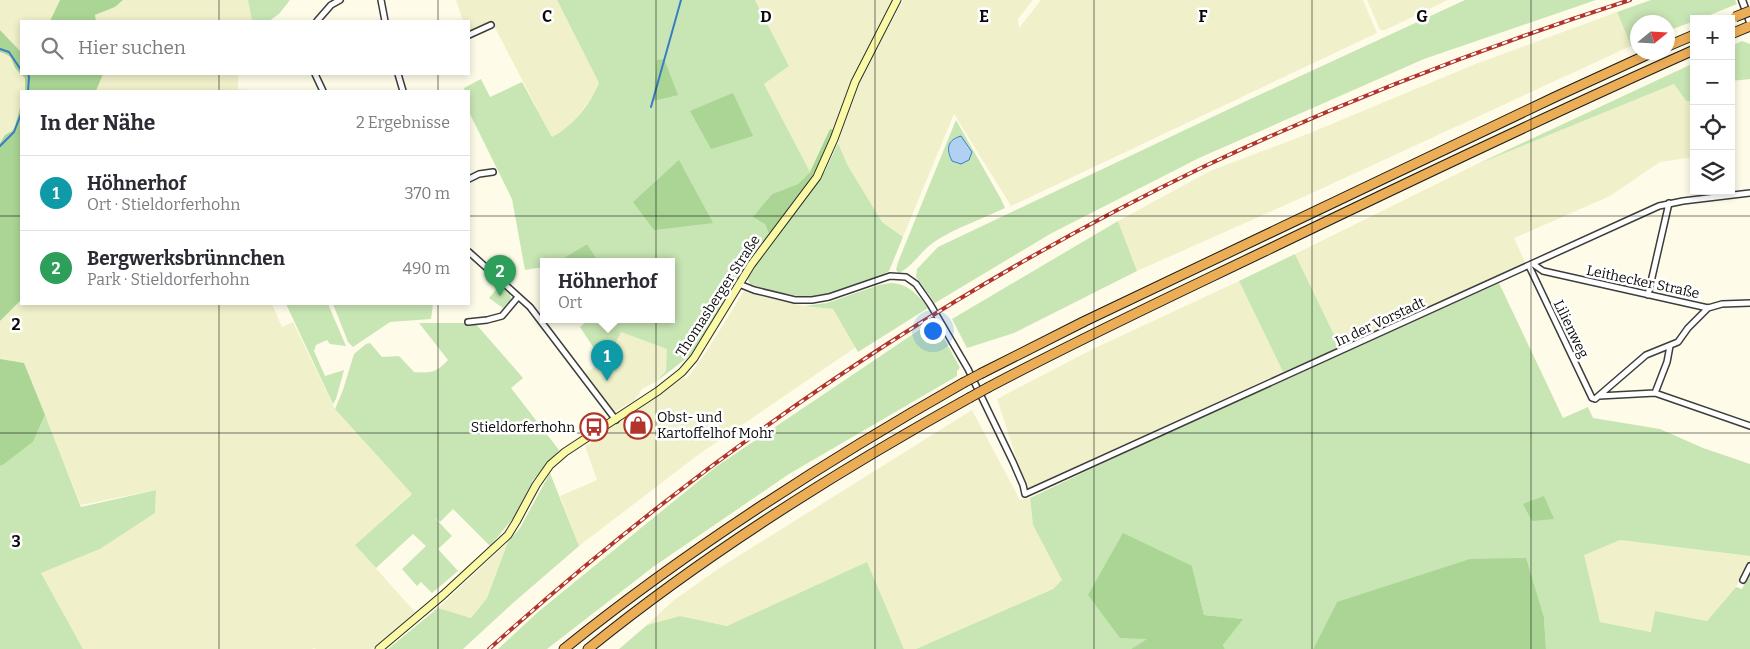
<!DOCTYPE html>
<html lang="de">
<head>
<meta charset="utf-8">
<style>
  :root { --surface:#fff; --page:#f2f2f3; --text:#2b2b33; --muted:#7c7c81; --line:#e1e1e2; --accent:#b1352b }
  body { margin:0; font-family:Bitter,serif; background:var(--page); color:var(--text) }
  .controls { position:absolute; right:15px; top:15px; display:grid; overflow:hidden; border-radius:0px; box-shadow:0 2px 8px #0003 }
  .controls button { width:45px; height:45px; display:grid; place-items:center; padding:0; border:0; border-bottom:1px solid var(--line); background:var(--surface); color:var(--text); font:25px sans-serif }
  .compass { position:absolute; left:1630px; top:15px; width:45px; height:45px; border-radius:50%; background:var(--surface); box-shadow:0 2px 8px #0003; rotate:72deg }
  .you { position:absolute; left:932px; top:330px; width:18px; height:18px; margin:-12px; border:4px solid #fff; border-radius:50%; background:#1a73e8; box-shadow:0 0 0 8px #1a73e833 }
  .badge { display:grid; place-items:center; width:32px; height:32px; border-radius:50%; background:var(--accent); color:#fff; font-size:16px; font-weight:700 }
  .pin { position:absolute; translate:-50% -41px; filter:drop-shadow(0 1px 2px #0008) }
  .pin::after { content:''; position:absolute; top:26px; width:18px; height:15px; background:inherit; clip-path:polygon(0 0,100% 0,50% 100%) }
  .popup { position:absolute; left:540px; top:258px; width:135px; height:65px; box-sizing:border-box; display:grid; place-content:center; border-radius:0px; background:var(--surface); filter:drop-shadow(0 1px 4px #0005); font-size:16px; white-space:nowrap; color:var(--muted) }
  .popup b { font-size:19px; color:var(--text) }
  .popup::after { content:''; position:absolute; left:50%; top:100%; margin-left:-10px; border:10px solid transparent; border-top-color:var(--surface) }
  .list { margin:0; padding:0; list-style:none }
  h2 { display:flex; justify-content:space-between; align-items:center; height:65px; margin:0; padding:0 20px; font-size:21px }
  h2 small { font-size:16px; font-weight:400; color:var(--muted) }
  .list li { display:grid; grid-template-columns:32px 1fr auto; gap:15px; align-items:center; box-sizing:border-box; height:75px; padding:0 20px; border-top:1px solid var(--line) }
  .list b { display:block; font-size:19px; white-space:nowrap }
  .list p { margin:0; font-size:16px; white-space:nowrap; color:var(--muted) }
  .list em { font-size:16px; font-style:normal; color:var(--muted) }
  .icon { flex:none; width:28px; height:28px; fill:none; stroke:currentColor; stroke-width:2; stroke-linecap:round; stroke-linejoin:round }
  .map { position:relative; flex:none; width:1750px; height:649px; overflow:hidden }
  .search { position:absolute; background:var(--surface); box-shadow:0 2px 8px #0003; left:20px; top:20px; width:450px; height:55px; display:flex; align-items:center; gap:12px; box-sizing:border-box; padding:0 18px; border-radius:0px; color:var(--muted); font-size:19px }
  .panel { position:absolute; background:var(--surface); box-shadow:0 2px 8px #0003; left:20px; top:90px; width:450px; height:215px; border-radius:0px }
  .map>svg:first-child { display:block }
  .farmland { fill:#f0f1ca }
  .green { fill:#c8e5b4 }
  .forest { fill:#aad595 }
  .water { fill:#b0d1f2; stroke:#3b7dc5 }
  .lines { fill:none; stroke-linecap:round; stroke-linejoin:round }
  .stream { stroke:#3b7dc5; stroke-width:2 }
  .minor-casing { stroke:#3d3d3d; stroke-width:8 }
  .tertiary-casing { stroke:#3d3d3d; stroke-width:9 }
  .secondary-casing { stroke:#2c2c2c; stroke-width:9 }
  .motorway-casing { stroke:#1b1b1b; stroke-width:11 }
  .minor { stroke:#fff; stroke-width:5 }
  .tertiary { stroke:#fff; stroke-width:6 }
  .secondary { stroke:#fafaa6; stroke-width:7 }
  .motorway { stroke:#ecad57; stroke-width:9 }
  .rail-casing { stroke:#b1352b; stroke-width:4 }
  .rail { stroke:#fff; stroke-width:2; stroke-dasharray:5.5; stroke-linecap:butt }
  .motorway-bridge-casing { stroke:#1b1b1b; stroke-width:11; stroke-linecap:butt }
  .motorway-bridge { stroke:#ecad57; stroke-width:9 }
  .grid { fill:none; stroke:#0a0a0a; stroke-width:1; stroke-opacity:0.55 }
  .labels { text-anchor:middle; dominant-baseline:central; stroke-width:5; stroke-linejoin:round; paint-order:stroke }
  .street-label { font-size:14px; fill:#0a0a0a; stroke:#fff }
  .poi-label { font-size:14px; fill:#0a0a0a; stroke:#fff; text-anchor:start }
  .grid-label { font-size:16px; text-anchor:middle; font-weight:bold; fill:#0a0a0a; stroke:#fff; stroke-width:5; stroke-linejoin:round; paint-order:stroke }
</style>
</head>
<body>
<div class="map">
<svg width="1750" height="649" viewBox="0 0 1750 649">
  <rect width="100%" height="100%" fill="#fefce8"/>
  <!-- farmland -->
  <path class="farmland" d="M0,0H60L50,21H21V52L0,30Z
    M123,0H248L252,21H96L95,15L115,7Z
    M456,0H557L599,83L595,94L571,125L552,137L492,22L469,33V21H463Z
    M755,0H894L852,80L834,130H830L810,172L764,84L789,66Z
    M903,0H1033L1018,19L1019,28L1041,0H1363L1377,33L1011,206L954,114L903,237L882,222L848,166L838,143L852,97Z
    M1367,0H1448L1385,30H1380Z
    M1617,12L1631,46L1310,194L1137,271L1118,221L1210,171L1310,133L1473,65Z
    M0,52L8,54L13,60L16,70L25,78V91H21V104L15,126L12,131L5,135L0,143Z
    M103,74H238V89L264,91H96Z
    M1674,84L1686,101H1694V157L1660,162L1610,196L1514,238L1526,264L1340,347L1295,254L1473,166Z
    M1239,281L1283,372L1027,490L997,399L1095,348Z
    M744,291L804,306L833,309L856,347L698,455L579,546L560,496L597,480L585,446L606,435L604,430L684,377L687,379L708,349Z
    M21,300V304H272L282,327L293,322L335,409L412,493L355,545L415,612L372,649H316L314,648L312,649H83L41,573L100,549L155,513L156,490L81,505L24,364L0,359V321Z
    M621,332L668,349L666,371L657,381L642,389L635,400L613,413L585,373L608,359Z
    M972,410L1020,500L1030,498L1033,525L1063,580L1053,589L916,649H904L867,563L727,626L680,616L647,625L674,600L721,567Z
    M1620,540L1750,556V559L1736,587L1707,621L1655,611L1652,632L1600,622L1583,554Z
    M508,542L487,598L471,618L438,608Z"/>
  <!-- green -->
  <path class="green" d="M248,0H290L279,14L269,21H252Z
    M557,0H755L789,66L764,84L810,172L798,184L772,194L754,217L765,224L769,234L692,354L657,381L666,371L667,349L621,332L608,359L603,362L580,327L588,320H671V262H599L587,244L557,262H543V267L525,270L512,199L469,112V91H465L464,88L481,79L490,97L522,82L552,137C573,126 590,105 599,83Z
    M1465,0H1596L1424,59L1199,158L1050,234L935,303L916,277L917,269L938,247L1244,102Z
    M1651,0H1735L1737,4L1700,19H1694V21L1668,31V22H1638L1637,43L1631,46L1617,12Z
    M1742,41L1750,44V79L1731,81V46Z
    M1694,63V101H1686L1674,84L1473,166Z
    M956,120L1001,199L1005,208C982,219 955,228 934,242C921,251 913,266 899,273L896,270L898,262Z
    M838,143L848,166L882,222L903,237L889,271L882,275L839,291L819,296L803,297L772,291L750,284L747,278L825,171Z
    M1118,221L1137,271L1014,333L967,348L952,319Z
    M1295,254L1340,347L1283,372L1239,281Z
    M891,283C909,284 918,295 928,308L858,352L833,309L804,306L827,303L879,285Z
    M1499,283L1563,418L1588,407L1593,418L1660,429L1703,448L1750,464V556L1620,540L1584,555L1600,622L1651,632L1655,611L1707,621L1736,587L1742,589L1750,573V649H1546L1544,618L1337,602L1313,649H1225L1223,645L1242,619L1204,615L1192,566L1148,639L1131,649H916L1053,589L1062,580L1033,525L1030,498L1137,447Z
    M500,285L510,294L511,299L503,308L489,298Z
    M286,304H328L346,346L330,344L327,340L316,345L314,351L325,376L344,370L336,399L333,404Z
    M333,304H433L431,319L390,322L353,347L348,342Z
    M934,320L960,368L957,371V376L789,474L653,567L547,649H498L538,612L717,466Z
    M419,323H475L523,378L511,388L559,450L533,480L514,517L490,546L453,509L440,522L434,517L452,536L438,549L458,571L432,593L421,582L417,586L402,569L426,546L413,534L376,568L355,545L412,494L335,409L343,390L354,354L366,344L370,343L382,357L399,356L414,372C431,373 436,373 448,360Z
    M45,415L81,507L156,490L155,513L100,549L41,573L83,649H0V466L3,465L33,442Z
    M550,473L579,546L513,603L463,649H388L438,608L471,618L487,598L508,542L520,528Z
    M867,562L904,649H619L647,625L680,616L727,626Z"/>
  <!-- forest -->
  <path class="forest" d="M60,0H123L115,7L95,15L96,21H50Z
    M0,30L21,52V74H103L96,91H25V78C22,75 18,72 16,69C10,59 14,56 0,52Z
    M664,59L678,95L653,101L657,60Z
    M733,93L753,136L711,149L690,111Z
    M21,104V300L0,321V143L5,135L12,131L15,126Z
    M830,129L834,130L820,165L769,234L765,224L753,217L772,194L798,184L810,172Z
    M679,160L713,223L654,230L633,202Z
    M587,244L599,262H557Z
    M0,359L24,363L45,415L33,442L3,465L0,466Z
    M1544,496L1554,519L1532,521L1523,504Z
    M1123,533L1192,566L1204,615L1243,619L1223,645L1225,649H1131L1147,639L1120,638L1088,595Z
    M1526,558L1544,618L1546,649H1313L1337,602L1470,559Z"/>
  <!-- water -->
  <path class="water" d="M961,136L972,152L969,160L961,164L952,161C946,149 947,140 961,136Z"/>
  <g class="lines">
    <!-- stream -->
    <path class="stream" d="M0,49L9,52L21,70
      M28,91L29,77L28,74
      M651,107L681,0
      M0,146L14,132L21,114"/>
    <!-- minor casing -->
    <g class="minor-casing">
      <path id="minor" d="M381,0L385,21
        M317,21L331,5L340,0
        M469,35L491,25
        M315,74L323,91
        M398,74L403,91
        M469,179L479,174L493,172
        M469,252L530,307L616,420
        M1533,264L1543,271L1708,308L1722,304L1750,303
        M1529,266L1592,398L1595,399L1646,355L1678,342L1688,328L1708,308
        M739,284L754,290L795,300H812L829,297L890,276L906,277L916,284L930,304L968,369L1013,462L1023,485L1025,494L1659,206L1683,201L1750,193
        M1648,295L1669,203
        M468,322L487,320L502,316L518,297
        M1655,393L1667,362L1670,346
        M1599,396L1655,393L1750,426
        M1743,580L1750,566"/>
    </g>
    <!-- tertiary casing -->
    <g class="tertiary-casing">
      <path id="tertiary" d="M1742,0L1750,22"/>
    </g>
    <!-- secondary casing -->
    <g class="secondary-casing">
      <path id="secondary" d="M379,649L443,595L508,535L516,522L536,485L550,465L565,452L658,391L682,372L694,358L751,265L817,177L834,139L855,82L897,0"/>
    </g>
    <!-- motorway casing -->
    <g class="motorway-casing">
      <path id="motorway" d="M1731,34L1750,26
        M1668,46L1694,35
        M982,373L1085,321L1555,97L1653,52
        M989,387C1089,334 1191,287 1292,238C1425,174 1559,110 1694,50
        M564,649C689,548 824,462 963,383
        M588,649C706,553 836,472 969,398"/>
    </g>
    <!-- minor -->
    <use href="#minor" class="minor"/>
    <!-- tertiary -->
    <use href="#tertiary" class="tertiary"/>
    <!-- secondary -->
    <use href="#secondary" class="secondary"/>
    <!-- motorway -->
    <use href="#motorway" class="motorway"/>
    <!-- rail casing -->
    <g class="rail-casing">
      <path id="rail" d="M489,649C703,457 943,292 1203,167C1341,102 1484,47 1630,0"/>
    </g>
    <!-- rail -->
    <use href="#rail" class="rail"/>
    <!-- motorway-bridge casing -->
    <g class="motorway-bridge-casing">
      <path id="motorway-bridge" d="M1735,17L1750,11
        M963,383L982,373
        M969,398L989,387"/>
    </g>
    <!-- motorway-bridge -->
    <use href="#motorway-bridge" class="motorway-bridge"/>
  </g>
  <!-- grid -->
  <path class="grid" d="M219,0V21M438,0V21M656,0V649M875,0V649M1094,0V649M1312,0V649M1531,0V649M219,74V91M438,74V91M0,216H21M469,216H1750M219,304V649M438,304V649M0,433H1750"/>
  <!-- icons -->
  <defs>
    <g id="shop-ring" transform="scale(1.4375)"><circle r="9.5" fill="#fff" stroke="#b1352b" stroke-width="1.5"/><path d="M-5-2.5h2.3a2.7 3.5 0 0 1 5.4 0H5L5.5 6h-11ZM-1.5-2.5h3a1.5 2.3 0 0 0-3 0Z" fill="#b1352b"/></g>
    <g id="bus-ring" transform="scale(1.4375)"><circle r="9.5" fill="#fff" stroke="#b1352b" stroke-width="1.5"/><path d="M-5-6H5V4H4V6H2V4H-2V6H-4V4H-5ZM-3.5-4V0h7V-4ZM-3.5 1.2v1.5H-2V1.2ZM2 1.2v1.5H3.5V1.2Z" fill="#b1352b"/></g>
  </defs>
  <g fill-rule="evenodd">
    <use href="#shop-ring" x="638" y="425"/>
    <use href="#bus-ring" x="594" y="427"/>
  </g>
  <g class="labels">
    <!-- street labels -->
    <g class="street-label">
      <text transform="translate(1643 282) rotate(12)">Leithecker Straße</text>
      <text transform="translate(718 296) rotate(-57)">Thomasberger Straße</text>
      <text transform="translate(1380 322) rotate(-25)">In der Vorstadt</text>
      <text transform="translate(1571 329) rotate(64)">Lilienweg</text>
    </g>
    <!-- poi labels -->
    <g class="poi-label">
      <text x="657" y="417">Obst- und<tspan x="657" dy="16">Kartoffelhof Mohr</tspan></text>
      <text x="575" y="427" text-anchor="end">Stieldorferhohn</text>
    </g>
  </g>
  <g class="grid-label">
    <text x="547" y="22">C</text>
    <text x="766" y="22">D</text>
    <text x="984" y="22">E</text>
    <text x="1203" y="22">F</text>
    <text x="1422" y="22">G</text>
    <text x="16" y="330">2</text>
    <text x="16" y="547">3</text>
  </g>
</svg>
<div class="controls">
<button>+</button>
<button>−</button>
<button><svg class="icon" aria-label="locate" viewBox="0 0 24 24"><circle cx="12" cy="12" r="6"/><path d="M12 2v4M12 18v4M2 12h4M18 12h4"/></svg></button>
<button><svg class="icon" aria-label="layers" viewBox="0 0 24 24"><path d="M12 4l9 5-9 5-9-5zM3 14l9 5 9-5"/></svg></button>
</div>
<svg class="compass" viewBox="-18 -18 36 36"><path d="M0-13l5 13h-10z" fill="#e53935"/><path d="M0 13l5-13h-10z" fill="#7c7c81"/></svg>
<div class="you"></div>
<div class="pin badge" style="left:607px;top:381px;background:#0f9aa8">1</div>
<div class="popup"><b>Höhnerhof</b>Ort</div>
<div class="pin badge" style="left:500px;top:296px;background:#2e9e5b">2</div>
<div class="search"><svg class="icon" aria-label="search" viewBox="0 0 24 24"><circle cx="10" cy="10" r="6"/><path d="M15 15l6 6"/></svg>Hier suchen</div>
<section class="panel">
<h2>In der Nähe<small>2 Ergebnisse</small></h2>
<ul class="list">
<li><span class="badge" style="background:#0f9aa8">1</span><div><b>Höhnerhof</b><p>Ort · Stieldorferhohn</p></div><em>370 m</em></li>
<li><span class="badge" style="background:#2e9e5b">2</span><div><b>Bergwerksbrünnchen</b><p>Park · Stieldorferhohn</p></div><em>490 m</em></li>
</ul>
</section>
</div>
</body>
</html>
